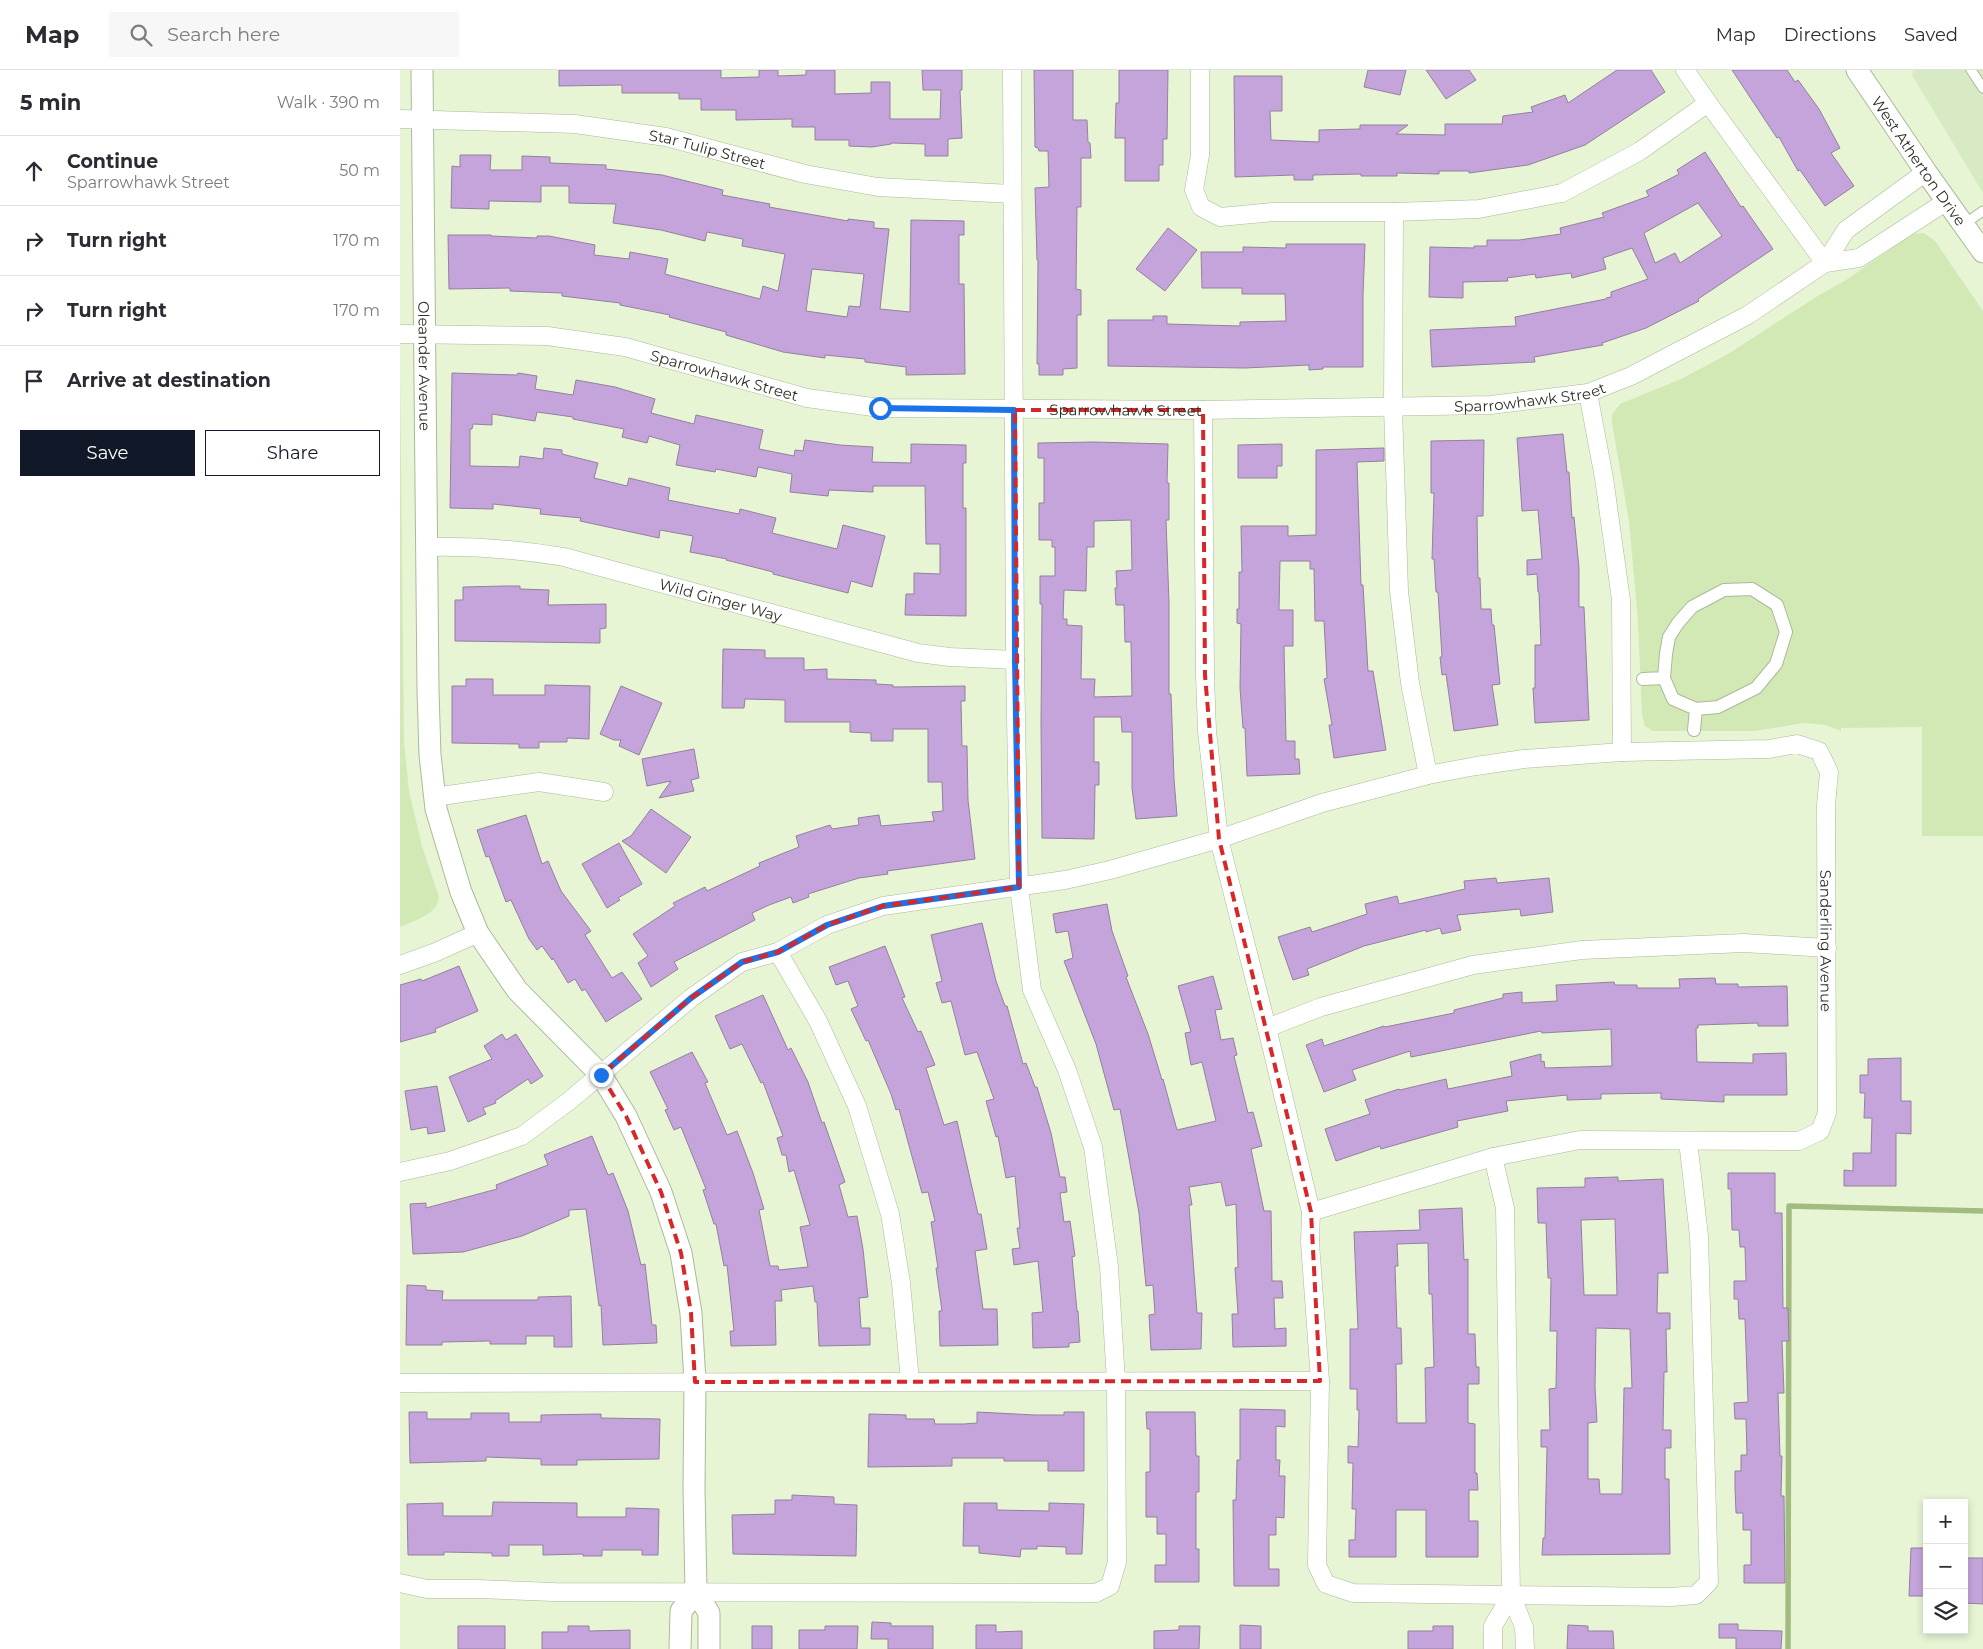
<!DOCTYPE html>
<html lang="en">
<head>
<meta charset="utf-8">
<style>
  :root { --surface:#fff; --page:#f7f7f7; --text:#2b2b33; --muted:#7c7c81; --line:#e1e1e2; --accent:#111827 }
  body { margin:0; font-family:Montserrat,sans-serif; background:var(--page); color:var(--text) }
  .controls { position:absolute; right:15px; bottom:15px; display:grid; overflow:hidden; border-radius:0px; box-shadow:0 2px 8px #0003 }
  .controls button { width:45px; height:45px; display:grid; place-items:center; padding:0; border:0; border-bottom:1px solid var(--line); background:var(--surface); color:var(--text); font:25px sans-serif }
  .stop { position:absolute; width:15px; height:15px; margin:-11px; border:4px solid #1a73e8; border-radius:50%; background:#fff }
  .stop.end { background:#1a73e8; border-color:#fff; box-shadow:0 1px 5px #0008 }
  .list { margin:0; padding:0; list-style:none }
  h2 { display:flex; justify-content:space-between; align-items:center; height:65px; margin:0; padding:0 20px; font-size:21px }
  h2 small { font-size:16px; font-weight:400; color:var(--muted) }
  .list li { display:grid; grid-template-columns:32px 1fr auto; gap:15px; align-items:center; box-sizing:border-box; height:70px; padding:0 20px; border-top:1px solid var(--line) }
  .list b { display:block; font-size:19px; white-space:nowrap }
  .list p { margin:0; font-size:16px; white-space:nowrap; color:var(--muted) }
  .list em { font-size:16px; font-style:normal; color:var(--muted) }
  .actions { display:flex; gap:10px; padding:15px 20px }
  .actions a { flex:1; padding:11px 0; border:1px solid var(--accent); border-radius:0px; text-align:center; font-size:18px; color:var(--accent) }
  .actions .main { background:var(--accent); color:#fff }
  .icon { flex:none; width:28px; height:28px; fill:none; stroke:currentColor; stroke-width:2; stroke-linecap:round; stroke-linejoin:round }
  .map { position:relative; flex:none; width:1583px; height:1579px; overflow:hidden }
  header { display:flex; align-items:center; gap:30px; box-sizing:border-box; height:70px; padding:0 25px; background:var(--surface); border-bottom:1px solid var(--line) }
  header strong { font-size:24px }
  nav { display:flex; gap:28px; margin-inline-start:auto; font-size:18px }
  .search { width:350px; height:45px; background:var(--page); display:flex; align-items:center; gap:12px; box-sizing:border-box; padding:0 18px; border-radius:0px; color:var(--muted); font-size:19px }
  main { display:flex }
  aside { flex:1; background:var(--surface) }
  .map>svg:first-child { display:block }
  .built { fill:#d8eac4 }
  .green { fill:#d2e9b6 }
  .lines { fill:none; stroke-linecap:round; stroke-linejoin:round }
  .stream { stroke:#a2bb80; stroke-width:5.5 }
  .building { fill:#c5a4db; stroke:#92819d; fill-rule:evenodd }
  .service-casing { stroke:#abb99a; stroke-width:11 }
  .pedestrian-casing { stroke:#abb99a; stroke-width:14 }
  .minor-casing { stroke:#abb99a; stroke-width:19 }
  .tertiary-casing { stroke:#abb99a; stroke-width:23 }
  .service { stroke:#fff; stroke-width:9 }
  .pedestrian { stroke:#fff; stroke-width:12 }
  .minor { stroke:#fff; stroke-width:18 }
  .tertiary { stroke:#fff; stroke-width:21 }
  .route { stroke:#1a73e8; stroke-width:6 }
  .marked { fill:none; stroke:#d62828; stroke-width:4; stroke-dasharray:10 6; stroke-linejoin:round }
  .labels { text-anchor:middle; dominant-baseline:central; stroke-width:4; stroke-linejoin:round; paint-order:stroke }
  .street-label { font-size:15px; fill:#2d3226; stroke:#f9fff2 }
</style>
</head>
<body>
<header>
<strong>Map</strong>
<div class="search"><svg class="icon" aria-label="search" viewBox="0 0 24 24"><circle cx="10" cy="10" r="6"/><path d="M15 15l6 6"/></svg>Search here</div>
<nav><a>Map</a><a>Directions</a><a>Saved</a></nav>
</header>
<main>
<aside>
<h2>5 min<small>Walk · 390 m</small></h2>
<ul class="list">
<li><svg class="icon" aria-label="ahead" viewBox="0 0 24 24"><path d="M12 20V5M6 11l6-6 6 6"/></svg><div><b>Continue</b><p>Sparrowhawk Street</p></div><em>50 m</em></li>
<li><svg class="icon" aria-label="right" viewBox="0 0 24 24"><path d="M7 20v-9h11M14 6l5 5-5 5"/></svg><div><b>Turn right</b></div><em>170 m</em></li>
<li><svg class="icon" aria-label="right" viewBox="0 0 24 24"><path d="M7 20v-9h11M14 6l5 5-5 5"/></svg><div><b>Turn right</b></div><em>170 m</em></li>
<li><svg class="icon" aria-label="arrive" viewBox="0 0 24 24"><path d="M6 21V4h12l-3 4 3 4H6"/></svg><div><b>Arrive at destination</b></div></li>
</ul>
<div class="actions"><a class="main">Save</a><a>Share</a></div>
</aside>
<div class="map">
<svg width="1583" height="1579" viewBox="0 0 1583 1579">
  <rect width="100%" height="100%" fill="#e7f5d5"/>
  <!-- built -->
  <path class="built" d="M1513,0H1583V123L1512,5Z"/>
  <!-- green -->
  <path class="green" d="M1524,163L1535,171L1583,241V766H1522V657L1441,658V661L1426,655L1404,653L1355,661H1253L1245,656L1242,645L1238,551L1229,451L1212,353V345L1220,334L1281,309L1328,284L1416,227L1446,210L1512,164Z
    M0,298L4,672L9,721L22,776L39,827C38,844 14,851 0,857Z"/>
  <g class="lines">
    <!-- stream -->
    <path class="stream" d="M1388,1579L1389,1136L1583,1141"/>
  </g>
  <!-- building -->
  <path class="building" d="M159,0H321V8L359,7V0H378V6L406,5V0H435V24L471,23V12H490V49H540L541,20H523L522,0H562V20H560L562,68L548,69V86H525V74L491,73V74L472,77L449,76V70H415V57H392V49L336,50V40H301V29H279V23H222V15L159,16Z
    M634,0H673V50H687L688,72L690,73L691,88H681V137H677L676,219L681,220V245H677V298L663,299V305H639V294H637L638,190H637L635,118L649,117L648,81H639L638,78L635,77Z
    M719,0H768L767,69H763V95H759V111H725V68H715L716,33H719Z
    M968,0H1006L1000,25L964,17Z
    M1026,0H1069L1076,10L1046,29Z
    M1217,0H1251L1265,22L1185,75L1128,95L1069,103V101H1039V104L997,103V106H961V104L913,105V110H894V105L835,107L834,6H882V41H870L871,70L919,72V60L960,59V55H1008L996,64L1045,65V54H1102L1103,46L1133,42L1131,37L1165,25L1168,33Z
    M1332,0H1387L1395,12L1398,10L1419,39L1440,78L1431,83L1454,116L1425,136L1400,100L1398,101L1379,67L1377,68Z
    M1305,82L1341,137L1343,136L1373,179L1298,229L1299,231L1246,258L1202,273L1203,275L1134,287L1135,292L1032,297L1030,260L1116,256L1115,247L1206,229V228L1211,227V222L1248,209L1232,178L1203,188L1206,199L1172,208L1171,203L1136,208L1135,204L1107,208L1108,211L1063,212V228L1029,227L1030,177L1074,178V176H1087V170H1119L1161,164L1160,158L1204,147L1202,143L1249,126L1246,121L1279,104L1277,100ZM1298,133L1322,166L1280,193L1275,183L1255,193L1244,163Z
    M60,85H91L90,100H122V86L150,87V93L206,95V99L262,105L323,120L322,125L370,134L369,137L448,151V149L474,152V158L489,159L480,239L510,242L511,150L564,151V165H559V214H564L565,304L506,305V297L465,292V289L425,285V288L383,282L326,265V262L269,247L270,245L220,235V233L162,226V223L110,221V218L49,219L48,165H91V166L137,168V166H149L195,175L194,185L229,189L230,182L268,189L265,204L360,229L363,216L378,221L385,184L342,176L343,169L307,162L305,171L261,160L213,153L216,134L169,133V116H141V132L89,131V139L51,138L52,96L60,97ZM412,199L464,204L460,237L449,236L447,247L406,241Z
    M768,158L797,180L765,221L736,199Z
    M886,174H965L963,225V297H923V299L909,300V295L845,298L708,296V250H753V246H767V254L840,256V252L886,251L885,224H842V218H802L801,182H843V177L886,178Z
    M52,303L117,305L118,303L137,306L135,319L173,325L176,310L215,317L255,329L251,343L294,354L296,345L363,360L359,379L394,386L395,380L403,381L405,370L440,375L473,377L472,392L511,393V374L566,375V393H563V438H566V546L505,545L506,524H514V503L540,504V474H526L525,416H473V422L429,420L428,426L390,422L392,404L358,397L356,407L316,399L315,402L276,395L280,375L249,366L247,373L222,367L224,359L173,349V347L137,342L135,351L92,344V355L73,354L72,359H70V396L119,397L120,386L143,389L144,378L162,380V384L198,393L194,408L227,416L229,408L270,418L268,430L339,444L340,439L376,448L372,463L437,479L443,455L485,466L472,517L451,511L448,523L373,504V502L326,490L327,489L290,482L293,466L260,460L259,468L180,451L181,448L140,444L141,439L93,434V439L50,438Z
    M1163,364L1167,402H1169L1172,448L1174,447L1179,498V537H1184L1189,650L1135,653L1133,618H1135V575H1141L1139,522H1138L1137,504L1127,505V490L1142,489L1138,440L1122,441L1117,368Z
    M1084,370L1083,446H1077L1078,508H1080L1081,539H1091L1092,555H1094L1100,614L1092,615L1098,655L1054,661L1046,604L1042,605L1040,587H1042L1038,522H1036L1034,489H1032L1034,423H1031V371Z
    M694,372L768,374L767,413H769V450H766L769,533V624H771L774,709L777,746L736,749L732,718V662H722L721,647H694V692H699V715H695L694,769L642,768L641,653L642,534H640V506H655V477H652V470H639V433H644V388H638V373ZM731,450L732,500L716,501L717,518H715L716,535H724L725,572H731L732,626L694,627L695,609H681L682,556L667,555V549H663L664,520L686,521L687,477H694V451Z
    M882,374V396H877V408H838V375Z
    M984,378V391L957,392L961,515H963L968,601H973L986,680L934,688L929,655H932L924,609L927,608L924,551H915L914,499H910V491H880L879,540H893V576H884L886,671H895V689H899L900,704L847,706L845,658H843L840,618L841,554L837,553V539H839V502H842L841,456H888V466L916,465V380Z
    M105,516H120V519L149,520L148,535L206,534V558L200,559V573L55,571V530H63V517Z
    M323,579L365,580V588H404V600L427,599V609L476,610V614L493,615V617L565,616V631H561L562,676H567L568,730L575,789L487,801L488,804L459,808L408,824L409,827L393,833L391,827L369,835L352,843L355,850L274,892L278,899L251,917L238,893L248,886L233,864L275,836L273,833L305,817L307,821L360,796L359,793L399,777L396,766L430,755L432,759L459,755L458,748L479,745L481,756L534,751L532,742L543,741L542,712H528V659H493V671H471V663L450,662V652H385V630L345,629L344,638H322Z
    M66,609H93V625H145V615L190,616L189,669L167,668V672H139V678H119V674L52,673V616H66Z
    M221,616L262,633L239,685L219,676L221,670H214L200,664Z
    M294,679L299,708L291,710L294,721L259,728L271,711L247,716L242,689Z
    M251,739L291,767L266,803L222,771L231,766Z
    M126,745L142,794L148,791L161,821L191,861L185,865L212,908L222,902L242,929L206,952L185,919L182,921L175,909L168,913L153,888L152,890L142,876L137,880L129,869L111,830L106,832L89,786L86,787L77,760Z
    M219,773L242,814L218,828L220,830L207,838L182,794Z
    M1096,808L1097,813L1149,808L1153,842L1121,846L1120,839L1057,845L1061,860L1042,864L1040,858L1026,862V860L964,876L907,899L909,905L893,910L878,867L910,857L912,862L967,844L965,834L997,826L999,834L1065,819L1064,811Z
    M707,834L712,861L728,906L726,907L748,964L762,1010L763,1009L777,1060L816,1051L802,992L791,995L785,963L791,962L778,916L813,906L822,939L815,940L821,970L833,968L837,985L834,986L848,1043L853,1042L862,1076L851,1079L864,1141H871L872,1211H882L883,1228H874L875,1259L886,1258V1276L833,1277L832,1244H838L835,1198L838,1197L836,1134L826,1136L821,1112L789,1117L792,1135H789L797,1243H802L801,1279L751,1280L749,1245L755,1244L753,1215L746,1216L739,1143L720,1039L714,1040L696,974L664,891L673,888L668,861L656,863L653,844Z
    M582,853L596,911L605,936H607L623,994L626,993L635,1017H637L651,1063L660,1107H665L667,1122L660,1123L664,1152L670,1151L675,1186L672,1187L677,1241H678L680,1272L669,1273V1277L633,1278L632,1243L643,1242L638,1191L614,1195L612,1179L620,1178L617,1158H620L615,1106L606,1108L598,1066L596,1067L586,1031L594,1029L577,982L565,985L551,931L542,933L536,913L542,911L531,865Z
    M485,876L505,927L502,928L518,962L521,961L535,995L526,998L544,1055L557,1051L578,1144H581L587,1179L575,1181L583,1239H597L598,1275L540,1276L539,1241H542L536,1198H538L531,1152L535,1151L528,1122L522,1123L499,1039L496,1040L491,1024L468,970L466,971L451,939L458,936L448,911L436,915L429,897Z
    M59,896L78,941L35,959L36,962L0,972V915L21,909L22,911Z
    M1315,908L1316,914H1338V917L1387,916L1388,956H1358V953L1298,955V958H1296L1297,992L1353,993V984L1386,983L1387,1025H1324V1032L1261,1029V1023L1201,1024V1029L1167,1030V1025L1106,1031L1108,1041L1057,1051L1058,1057L981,1079L980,1076L936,1091L925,1059L970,1044L965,1030L999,1019L1000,1020L1046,1009L1048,1019L1112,1006L1110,992L1141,984V992L1144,991L1145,998L1212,996L1211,959L1142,963L1141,961L1011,987L1010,981L952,1000L956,1010L924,1022L906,975L922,969L924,976L984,956L985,957L1054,943V940L1103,928V924L1122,922V933L1157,931L1156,915L1214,912L1215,915H1237V918H1280L1279,909Z
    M363,925L388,980L391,978L408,1012L422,1053L424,1052L445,1112L439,1115L448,1147L457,1146L463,1179L468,1227L459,1228L461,1258H470V1275L419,1276L417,1232H415L413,1216L381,1220L382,1231H375L376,1275L331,1276L330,1261H334L327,1195L324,1196L316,1154H314L303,1120L306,1119L281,1057L274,1060L265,1040L268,1039L250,1002L292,982L308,1012L305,1013L327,1065L337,1061L353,1103L364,1139L359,1140L370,1196H378L379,1200L408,1197L400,1157L410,1155L394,1100L389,1102L386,1085H382L377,1068L383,1066L363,1012L361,1013L342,974L330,979L315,946Z
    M102,964L106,970L116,964L143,1006L131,1014L128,1009L95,1031L96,1033L83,1038L86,1044L68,1052L49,1007L92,989L84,976Z
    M1501,988V1031H1511V1064L1496,1063V1116H1444V1100L1453,1101V1083H1471L1472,1048H1464L1465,1023H1460V1005H1468V989Z
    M37,1016L45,1061L28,1064L27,1057L11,1060L5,1021Z
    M192,1066L208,1105L213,1103L228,1141L241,1195L245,1194L252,1255H256L257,1273L203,1275L201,1235L199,1236L186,1139L169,1140V1146L122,1166L63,1182L13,1184L10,1134L26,1133V1138L97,1119L96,1115L148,1095L144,1085Z
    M1328,1103H1375V1143H1382L1383,1238H1388L1389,1271H1382L1384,1323H1378L1380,1386H1382L1381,1426H1384L1385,1513H1344V1495H1351V1460H1343V1443H1336L1335,1417V1401H1341V1385H1347L1346,1349H1335L1334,1333L1348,1332L1345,1249H1339L1338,1229H1334V1211H1346L1345,1177H1340L1339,1160H1332L1331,1119H1328Z
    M1218,1107V1111L1263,1109L1268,1203H1258L1257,1243H1270V1259H1266L1267,1302H1264L1263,1360H1271V1378H1265V1409H1269L1270,1484L1142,1485L1143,1468H1145L1147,1377H1141V1360H1150L1149,1319L1156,1318L1157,1261H1150L1151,1208H1148L1146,1153H1138L1137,1118L1185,1117V1108ZM1215,1149L1217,1225H1184L1181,1150ZM1196,1258L1230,1259L1232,1318H1224L1222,1424H1200L1199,1409H1188V1353L1197,1352L1195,1317Z
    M1062,1138L1064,1190L1068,1189V1264H1075L1076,1297H1079V1314H1068V1353L1075,1354V1403H1077L1078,1420H1069V1451H1078V1487H1026V1440H996V1487H949V1470H955L956,1439H952L953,1393H948V1376L958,1377L959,1340H957V1319H950V1259H958L954,1162L1020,1160L1019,1140ZM1028,1173L1029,1224H1032L1034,1297L1025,1298L1026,1353H997L996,1294H1002L1001,1258H997L995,1196H998L997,1174Z
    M7,1215L26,1216V1220L43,1221L42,1230H138V1227L171,1226L172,1277H154V1266H126V1274H90V1271L42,1272V1275H6Z
    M840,1339L885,1340V1357L876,1356V1390H880L879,1406H885L884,1448L876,1447V1465H869V1499H879V1516H834L833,1430H836L837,1390H840Z
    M9,1342H27V1349H71V1343H109V1352H141V1345L201,1344V1348L260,1349L259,1389L177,1390V1395H141V1389L86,1387V1391L10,1393Z
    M577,1342L635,1345H664V1342H684V1401H648V1391H604V1388H552V1396L468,1397L469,1344L506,1345V1349H534L535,1354H564L577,1353Z
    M746,1342H795L796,1386H799V1422H796V1479H799V1512H755V1495H766V1464H757V1447H746V1402H750V1359H747Z
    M392,1425L434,1427V1434L457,1435L456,1486L333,1484L332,1445L375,1444V1430H392Z
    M93,1432L177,1433V1447H226V1438L259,1439L258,1485H242V1480H202V1486H183V1484L143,1485V1475H109V1486H92V1483L44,1482V1485H8L7,1434L43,1433V1446H92Z
    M564,1433H597V1440L649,1441V1433L684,1434L682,1484H666V1477L637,1476V1479H621L620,1487L579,1483V1476H563Z
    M1511,1478H1527V1526H1509Z
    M1564,1488H1583V1534L1564,1533Z
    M472,1552L491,1553V1556H533V1579H488V1569H471Z
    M1319,1554H1338V1560L1382,1561L1381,1579H1336V1568H1319Z
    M576,1555H596V1562L622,1561V1579H576Z
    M840,1555L861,1556V1579H840Z
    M1168,1555L1188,1556V1561H1213L1214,1579H1167Z
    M58,1556H105V1579H58Z
    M168,1556H189V1561L230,1560V1579H142V1562H168Z
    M352,1556H372V1579H352Z
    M425,1556H458L457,1579H399V1560H425Z
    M779,1556H800L799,1579H754V1561L779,1560Z
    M1033,1556H1053V1579H1008V1561H1033Z"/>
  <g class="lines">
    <!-- service casing -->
    <g class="service-casing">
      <path id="service" d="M1571,0L1583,18
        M1564,154L1583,141"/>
    </g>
    <!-- pedestrian casing -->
    <g class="pedestrian-casing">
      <path id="pedestrian" d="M1243,609L1264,608
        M1294,660L1296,639L1318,637L1356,618L1376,594L1386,562L1377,535L1352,519L1324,520L1292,537L1278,553L1269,567L1266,584L1264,608L1273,629L1296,639"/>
    </g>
    <!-- minor casing -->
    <g class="minor-casing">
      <g id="minor">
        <path d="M800,0V85L794,120L801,137L820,147L873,142H994L1079,139L1162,123L1240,81L1308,33L1285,0"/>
        <path id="s1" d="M0,49L175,54L266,67L405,104L478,117L612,124"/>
        <path d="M1526,102L1446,160L1425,193L1459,188L1547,131"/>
        <path d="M994,142L993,338L999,521L1010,613L1028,705"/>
        <path id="s2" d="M0,264L147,266L225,277L407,328L480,338L803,340L1091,335L1188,323L1231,306L1348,245L1425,193L1308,33"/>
        <path d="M1188,323L1204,408L1221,530L1222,682"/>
        <path d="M803,340L805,605L807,661L819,769L867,958L911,1142L910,1173L920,1311L917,1495L926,1514L953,1523L1271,1527L1296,1525L1309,1512L1299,1166L1288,1071"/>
        <path id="s3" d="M27,477C74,476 117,479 164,487L518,583L550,587L615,590"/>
        <path d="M34,727L139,712L204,722"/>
        <path d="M378,882L418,951L457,1036L490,1144L501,1213L510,1311"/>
        <path d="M0,895L36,882L78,863"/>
        <path d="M867,958L921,937L1073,895L1182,880L1344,873L1427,878"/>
        <path d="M1093,1087L1105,1138L1111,1525"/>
        <path id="s4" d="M0,1102L50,1091L122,1066L169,1031L291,928L342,892L378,882L427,855L483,836L665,810L710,800L819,769L922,733L1028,705L1076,696L1124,689L1222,682L1369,679L1397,674L1419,681L1429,702L1426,735L1427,1043L1420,1061L1399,1071L1180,1070L1093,1087L911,1142"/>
        <path d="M0,1313L920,1311"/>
        <path d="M0,1513L27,1519H78L154,1522L696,1523L710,1516L717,1492L716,1311L709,1197L693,1077L667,1000L632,920L619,817L615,590L612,0"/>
        <path d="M1093,1579V1556L1111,1525L1124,1557L1125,1579"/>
      </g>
    </g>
    <!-- tertiary casing -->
    <g class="tertiary-casing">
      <g id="tertiary">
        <path id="s5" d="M22,0L28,620L30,685L36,739L61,822L78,863L117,920L201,1005L226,1046L261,1122L281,1183L291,1243L295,1312L294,1418L296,1522L309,1543V1579"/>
        <path id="s6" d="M1457,0L1526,102L1583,182"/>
        <path d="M280,1579L281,1541L296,1522"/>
      </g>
    </g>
    <!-- service -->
    <use href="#service" class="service"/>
    <!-- pedestrian -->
    <use href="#pedestrian" class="pedestrian"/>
    <!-- minor -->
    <use href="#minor" class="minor"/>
    <!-- tertiary -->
    <use href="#tertiary" class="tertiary"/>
  </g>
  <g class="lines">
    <!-- route -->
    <path class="route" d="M201,1005L291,928L342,892L378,882L427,855L483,836L619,817L615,590L614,340L480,338"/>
  </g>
  <!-- marked area -->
  <path class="marked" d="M615,340H803L805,605L819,769L911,1142L920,1311L295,1312L291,1243L281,1183L261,1122L226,1046L201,1005L291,928L342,892L378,882L427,855L483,836L619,817Z"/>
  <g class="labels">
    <!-- street labels -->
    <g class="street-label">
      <text stroke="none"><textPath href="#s1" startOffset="310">Star Tulip Street</textPath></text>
      <text stroke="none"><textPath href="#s6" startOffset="110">West Atherton Drive</textPath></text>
      <text stroke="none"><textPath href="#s5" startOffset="296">Oleander Avenue</textPath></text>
      <text stroke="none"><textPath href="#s2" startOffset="329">Sparrowhawk Street</textPath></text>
      <text stroke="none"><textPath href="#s2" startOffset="1139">Sparrowhawk Street</textPath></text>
      <text stroke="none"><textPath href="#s2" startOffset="734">Sparrowhawk Street</textPath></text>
      <text stroke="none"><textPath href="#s3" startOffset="300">Wild Ginger Way</textPath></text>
      <text stroke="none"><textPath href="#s4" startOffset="1709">Sanderling Avenue</textPath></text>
    </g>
  </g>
</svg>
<div class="controls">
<button>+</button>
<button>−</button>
<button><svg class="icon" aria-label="layers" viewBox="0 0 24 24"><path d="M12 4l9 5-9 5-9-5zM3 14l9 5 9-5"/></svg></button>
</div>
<div class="stop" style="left:480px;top:338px"></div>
<div class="stop end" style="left:201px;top:1005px"></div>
</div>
</main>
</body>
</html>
